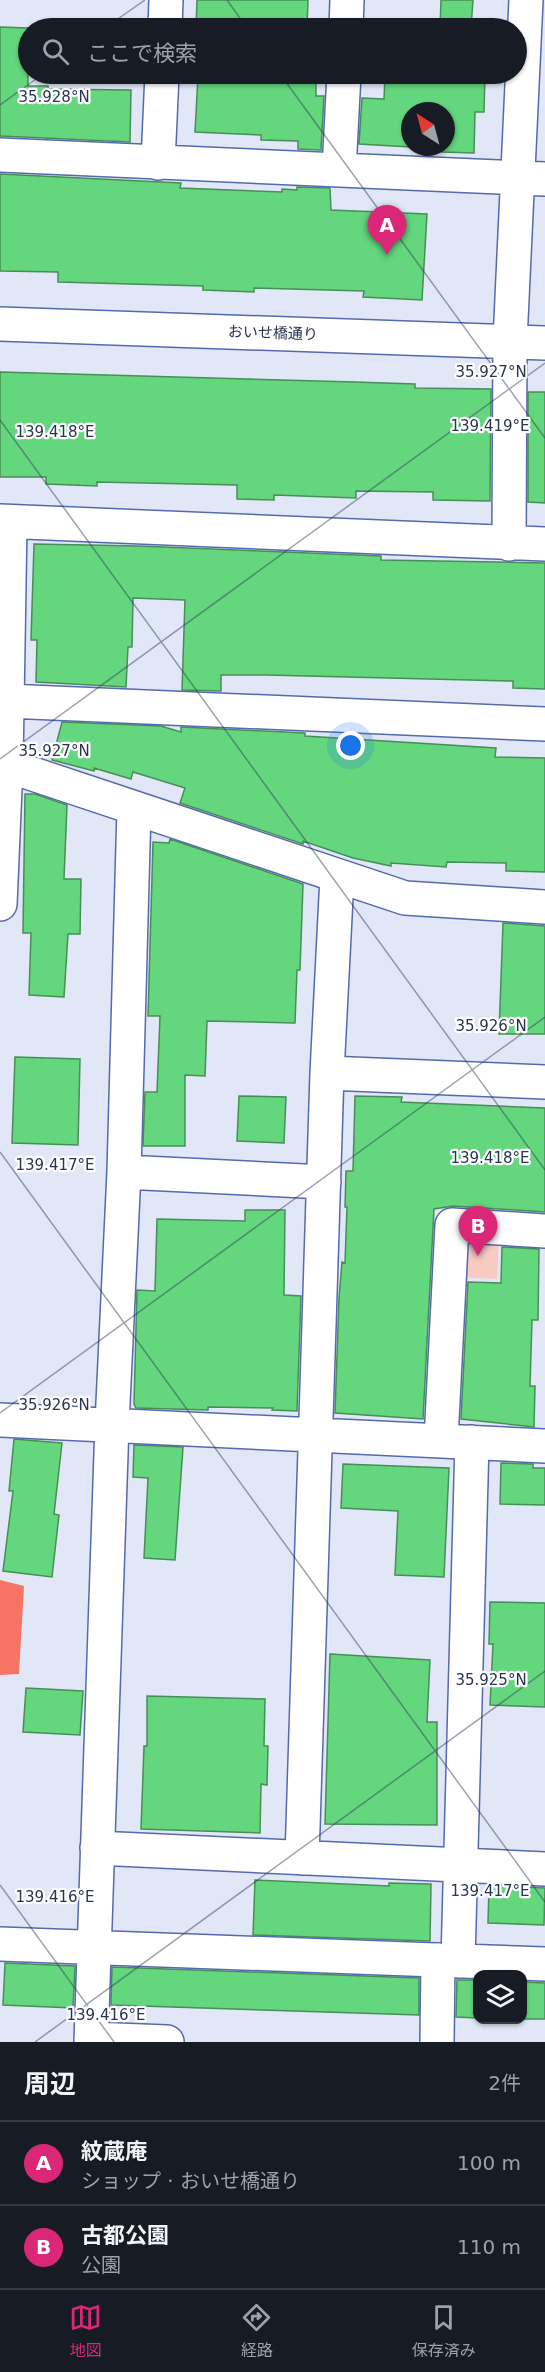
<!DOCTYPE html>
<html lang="ja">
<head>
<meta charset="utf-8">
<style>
  :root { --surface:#171b24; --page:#20242c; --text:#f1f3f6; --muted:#9ea1a6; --line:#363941; --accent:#db2777 }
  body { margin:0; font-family:"DejaVu Sans","Noto Sans JP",sans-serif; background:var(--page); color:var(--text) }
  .controls { position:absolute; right:18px; bottom:18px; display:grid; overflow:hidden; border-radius:12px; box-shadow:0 2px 4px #0004 }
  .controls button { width:54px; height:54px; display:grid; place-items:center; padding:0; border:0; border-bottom:2px solid var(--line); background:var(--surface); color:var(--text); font:30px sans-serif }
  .compass { position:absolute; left:401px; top:102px; width:54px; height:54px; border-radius:50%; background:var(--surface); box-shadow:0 2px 4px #0004; rotate:324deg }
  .you { position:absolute; left:351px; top:746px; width:21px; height:21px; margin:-15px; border:4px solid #fff; border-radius:50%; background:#1a73e8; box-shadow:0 0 0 9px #1a73e833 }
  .badge { display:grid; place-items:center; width:39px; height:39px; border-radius:50%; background:var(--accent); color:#fff; font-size:20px; font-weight:700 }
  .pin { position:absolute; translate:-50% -50px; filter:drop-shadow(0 2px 3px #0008) }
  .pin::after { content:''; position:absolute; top:32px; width:21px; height:18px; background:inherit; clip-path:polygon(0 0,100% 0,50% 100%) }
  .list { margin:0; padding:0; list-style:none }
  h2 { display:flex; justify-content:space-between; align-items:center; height:78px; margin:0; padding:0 24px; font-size:26px }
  h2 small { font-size:20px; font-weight:400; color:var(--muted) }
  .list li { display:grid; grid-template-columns:39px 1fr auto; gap:18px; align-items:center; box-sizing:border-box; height:84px; padding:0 24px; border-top:2px solid var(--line) }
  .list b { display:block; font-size:22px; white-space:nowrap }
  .list p { margin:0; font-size:20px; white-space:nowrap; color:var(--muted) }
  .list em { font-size:20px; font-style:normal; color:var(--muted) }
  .icon { flex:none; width:33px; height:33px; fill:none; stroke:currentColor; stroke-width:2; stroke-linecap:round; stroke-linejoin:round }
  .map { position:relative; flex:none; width:545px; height:2042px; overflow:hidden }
  .search { position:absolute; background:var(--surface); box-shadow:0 2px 4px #0004; left:18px; right:18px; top:18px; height:66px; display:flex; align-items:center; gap:15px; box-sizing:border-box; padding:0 21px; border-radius:33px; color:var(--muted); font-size:22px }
  .sheet { height:246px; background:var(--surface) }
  nav { display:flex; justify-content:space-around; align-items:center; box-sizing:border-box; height:84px; border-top:2px solid var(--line); background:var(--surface); font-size:16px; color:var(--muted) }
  nav a { display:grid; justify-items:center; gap:3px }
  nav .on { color:var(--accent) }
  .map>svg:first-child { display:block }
  .green { fill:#f7cac2 }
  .forest { fill:#f57464 }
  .building { fill:#64d67e; stroke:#488e57; stroke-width:1.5 }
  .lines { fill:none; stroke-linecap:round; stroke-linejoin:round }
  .minor-casing { stroke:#546aae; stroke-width:36 }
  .minor { stroke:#fff; stroke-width:33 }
  .ticks { fill:none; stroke:#293451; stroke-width:1.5; stroke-opacity:0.45 }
  .labels { text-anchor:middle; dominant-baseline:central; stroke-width:4.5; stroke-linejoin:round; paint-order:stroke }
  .street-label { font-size:15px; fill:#293451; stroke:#fff }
  .ticks-label { font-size:15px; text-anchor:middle; fill:#293451; stroke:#fff; stroke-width:4.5; stroke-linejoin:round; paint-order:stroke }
</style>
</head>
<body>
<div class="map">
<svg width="545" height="2042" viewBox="0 0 545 2042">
  <rect width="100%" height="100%" fill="#e1e7f6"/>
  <!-- green -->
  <path class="green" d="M458,1234L499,1235L497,1279L457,1277Z"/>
  <!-- forest -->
  <path class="forest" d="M0,1580L24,1586L19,1674L0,1675Z"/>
  <!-- building -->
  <path class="building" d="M197,0H308L307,28H196Z
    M441,0H473L471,28H440Z
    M0,27L28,28V86H48V89L131,90L130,142L0,136Z
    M195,74H316V96H324L321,150L298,149V141L261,140V135L195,132L198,76H194Z
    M385,74H485L484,112H475L474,153L442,152V148L419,147H446V111H410V147L359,144L362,98L384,99Z
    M0,174L181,183L180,188L282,192V189L297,190V187L330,188L331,210L427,214L422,300L363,297L364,291L254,288V292L203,290V286L58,282V272L0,271Z
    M0,372L355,382L415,384V388L491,389L490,501L433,500V492L356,491V498L274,495V500L237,499V485L97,482V486L46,484V477H0Z
    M528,392H545V503L528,502Z
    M34,544L138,546L381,556V560L545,563V689L513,688V681L266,675H221V691L182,690L185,600L133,598L132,647H128L126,687L36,682L37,640H31Z
    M62,722L161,726L181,732V727L305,733V736L496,748L495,757L545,758V872L506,871V863L447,862L446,867L391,863V866L353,858L303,841V844L180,803L185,788L133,772L131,779L94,768V771L52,760Z
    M25,794H35L67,805L64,879H81L80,934H68L64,997L29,995L31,933H23Z
    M170,839L303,884L300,970H297L295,1023L207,1021L205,1076L185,1075V1146H143L145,1092H157L160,1016H148L153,842L169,843Z
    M503,923L545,926V1034H499Z
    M15,1057L80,1059L78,1145L12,1143Z
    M239,1096L286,1097L284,1143L237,1141Z
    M355,1096L402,1097L401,1102L545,1108V1212L453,1206L434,1209L423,1419L335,1413L339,1298L342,1262L345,1263L347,1207H345L346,1171H353Z
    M245,1210H285L284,1295L301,1296L297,1411L272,1410L273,1408L208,1407V1410L136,1408L134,1404L137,1290L155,1291L157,1219L245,1221Z
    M502,1247L539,1249L538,1320H532L530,1386H535L534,1427L461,1419L468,1282L501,1283Z
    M14,1439L62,1443L54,1514L59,1515L52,1577L3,1571L13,1491H9Z
    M134,1445L183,1447L175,1560L144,1558L148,1478L133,1477Z
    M501,1463L533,1464V1468H545V1505L500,1504Z
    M343,1464L449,1468L444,1577L395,1575L398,1511L341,1508Z
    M490,1602L545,1603V1707L490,1705L493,1644H489Z
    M330,1654L430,1660L427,1722H437V1825L325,1824Z
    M26,1688L83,1691L80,1735L23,1732Z
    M147,1696L265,1699L264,1746H268L267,1785L261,1784L260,1833L141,1829L144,1746H147Z
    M255,1880L389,1886V1883L431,1884L430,1941L253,1935Z
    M489,1885L545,1888L544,1925L488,1923Z
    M5,1963L75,1966L73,2008L3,2005Z
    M112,1967L419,1978V2015L111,2005Z
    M457,1980H477V2018L456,2017Z
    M522,1982L545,1983V2019H522Z"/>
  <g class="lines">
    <!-- minor casing -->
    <g class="minor-casing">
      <path id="minor" d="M165,28L166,0
        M346,28L347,0
        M0,155L545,179
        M158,163L162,74
        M339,170L344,74
        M0,324L545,343
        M0,521L545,544
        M509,544L510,341L526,0
        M7,701L545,724
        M6,765L405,898L545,907
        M0,904L6,765L10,522
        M327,1073L545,1082
        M124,1172L324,1182
        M0,1420L545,1446
        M441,1440L452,1225L545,1231
        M97,1848L545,1869
        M302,1858L327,1073L337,877
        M0,1944L545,1964
        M458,1961L472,1442
        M91,2039L167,2042
        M91,2042L112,1424L124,1172L134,809
        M437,2042L438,1960"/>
    </g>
    <!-- minor -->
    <use href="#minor" class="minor"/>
  </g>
  <!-- ticks -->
  <path class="ticks" d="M227,0L247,28M105,28L145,0M280,74L545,438M0,105L43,74M0,420L545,1170M0,759L545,363M0,1152L545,1902M0,1413L545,1017M0,1885L114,2042M35,2042L545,1671"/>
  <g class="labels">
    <!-- street labels -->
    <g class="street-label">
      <text transform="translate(273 333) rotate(2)">おいせ橋通り</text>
    </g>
  </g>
  <g class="ticks-label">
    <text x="54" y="102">35.928°N</text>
    <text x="491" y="377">35.927°N</text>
    <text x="490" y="431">139.419°E</text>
    <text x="55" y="437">139.418°E</text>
    <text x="54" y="756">35.927°N</text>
    <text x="491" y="1031">35.926°N</text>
    <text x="490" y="1163">139.418°E</text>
    <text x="55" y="1170">139.417°E</text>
    <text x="54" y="1410">35.926°N</text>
    <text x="491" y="1685">35.925°N</text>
    <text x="490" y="1896">139.417°E</text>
    <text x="55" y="1902">139.416°E</text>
    <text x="106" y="2020">139.416°E</text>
  </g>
</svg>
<div class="controls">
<button><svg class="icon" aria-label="layers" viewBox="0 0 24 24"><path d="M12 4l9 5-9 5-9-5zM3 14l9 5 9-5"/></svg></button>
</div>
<svg class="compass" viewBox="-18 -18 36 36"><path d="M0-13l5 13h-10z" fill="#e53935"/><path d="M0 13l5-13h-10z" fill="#9ea1a6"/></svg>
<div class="you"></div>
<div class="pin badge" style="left:387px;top:255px">A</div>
<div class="pin badge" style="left:478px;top:1256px">B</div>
<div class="search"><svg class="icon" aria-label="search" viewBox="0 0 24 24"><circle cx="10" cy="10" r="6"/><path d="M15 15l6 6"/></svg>ここで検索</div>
</div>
<section class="sheet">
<h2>周辺<small>2件</small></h2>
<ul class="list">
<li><span class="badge">A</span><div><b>紋蔵庵</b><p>ショップ · おいせ橋通り</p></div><em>100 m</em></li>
<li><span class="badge">B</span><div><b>古都公園</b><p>公園</p></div><em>110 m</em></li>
</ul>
</section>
<nav>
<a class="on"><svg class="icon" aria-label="map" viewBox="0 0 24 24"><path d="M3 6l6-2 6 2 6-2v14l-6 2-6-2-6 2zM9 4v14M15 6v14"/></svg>地図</a>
<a><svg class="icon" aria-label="directions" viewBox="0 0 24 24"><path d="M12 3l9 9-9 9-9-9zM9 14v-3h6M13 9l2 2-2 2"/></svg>経路</a>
<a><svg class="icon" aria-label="saved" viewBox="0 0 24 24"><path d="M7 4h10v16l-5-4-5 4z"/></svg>保存済み</a>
</nav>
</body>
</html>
